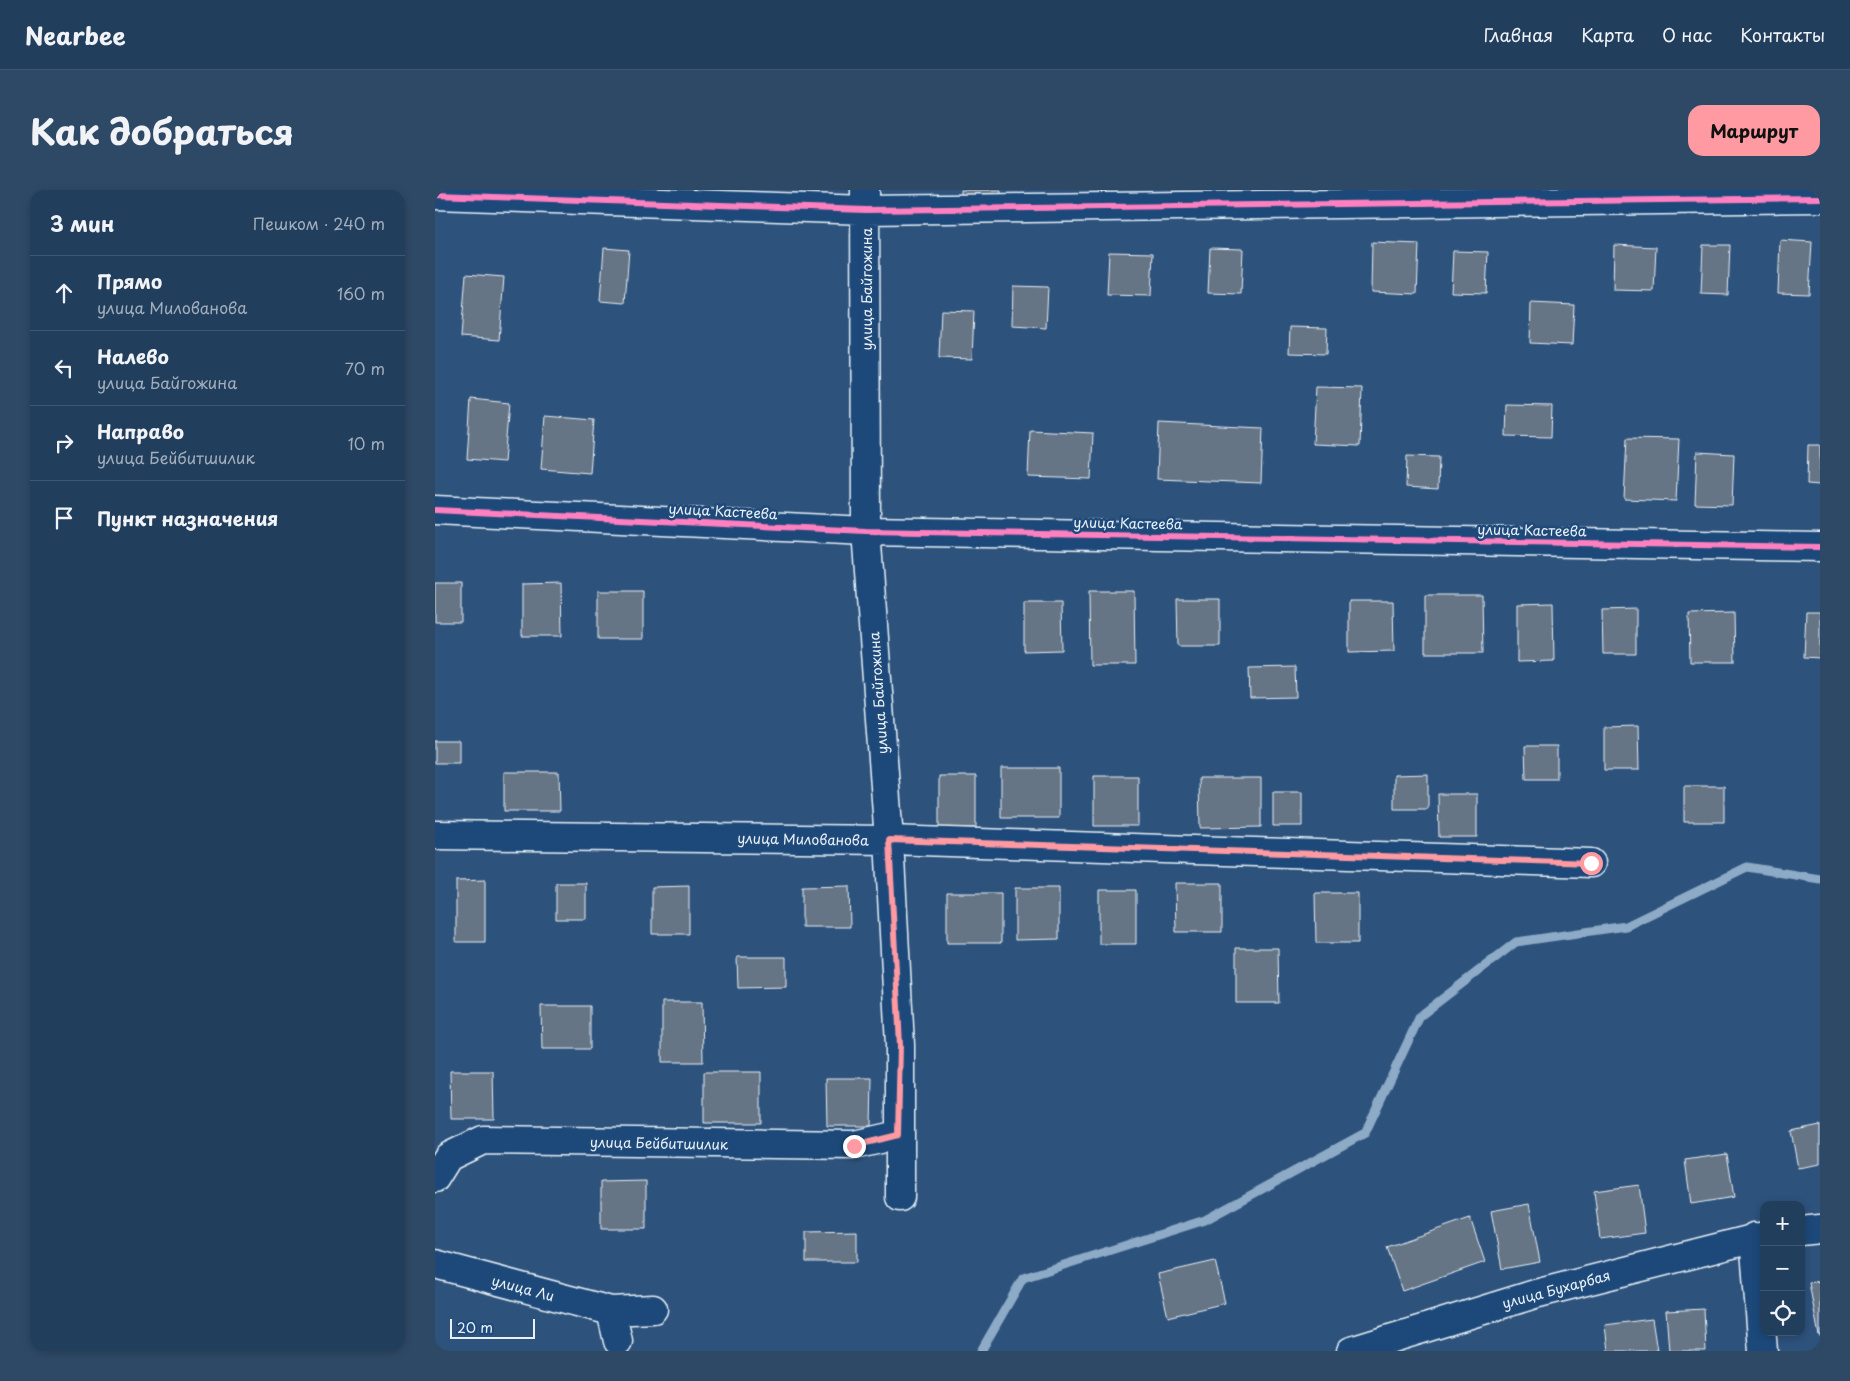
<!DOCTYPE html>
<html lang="ru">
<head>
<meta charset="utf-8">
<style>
  :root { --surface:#223e5d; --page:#2e4966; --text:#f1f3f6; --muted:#a2aebc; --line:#3f5772; --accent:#ff9aa2 }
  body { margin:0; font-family:"Playpen Sans",sans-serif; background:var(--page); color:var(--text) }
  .controls { position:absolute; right:15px; bottom:15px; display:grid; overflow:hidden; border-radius:10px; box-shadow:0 2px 8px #0003 }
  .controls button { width:45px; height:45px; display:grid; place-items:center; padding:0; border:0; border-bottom:1px solid var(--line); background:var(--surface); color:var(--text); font:25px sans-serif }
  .scale { position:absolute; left:15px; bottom:12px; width:85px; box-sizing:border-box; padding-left:5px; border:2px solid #e8f1f8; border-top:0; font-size:14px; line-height:18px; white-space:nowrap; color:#e8f1f8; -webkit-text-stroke:4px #1f4a7a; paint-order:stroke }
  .stop { position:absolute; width:15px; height:15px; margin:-11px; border:4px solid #ff9aa2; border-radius:50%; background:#fff }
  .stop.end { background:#ff9aa2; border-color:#fff; box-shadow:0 1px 5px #0008 }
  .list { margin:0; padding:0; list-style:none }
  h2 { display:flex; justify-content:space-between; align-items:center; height:65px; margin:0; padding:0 20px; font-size:21px }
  h2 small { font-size:16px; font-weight:400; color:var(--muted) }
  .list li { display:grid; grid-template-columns:32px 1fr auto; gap:15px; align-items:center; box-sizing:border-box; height:75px; padding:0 20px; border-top:1px solid var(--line) }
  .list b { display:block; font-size:19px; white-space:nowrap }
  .list p { margin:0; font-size:16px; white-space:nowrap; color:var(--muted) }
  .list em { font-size:16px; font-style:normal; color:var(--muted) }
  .icon { flex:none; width:28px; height:28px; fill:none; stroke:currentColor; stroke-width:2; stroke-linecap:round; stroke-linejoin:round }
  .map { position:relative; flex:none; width:1385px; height:1161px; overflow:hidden; border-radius:15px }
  header { display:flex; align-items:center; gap:30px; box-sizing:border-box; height:70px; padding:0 25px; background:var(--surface); border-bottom:1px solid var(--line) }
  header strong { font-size:24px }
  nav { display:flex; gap:28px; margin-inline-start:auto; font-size:18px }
  .intro { display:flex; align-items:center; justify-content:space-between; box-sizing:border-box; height:120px; padding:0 30px }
  h1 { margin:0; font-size:35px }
  .button { padding:12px 22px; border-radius:15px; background:var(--accent); color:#111; font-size:18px; font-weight:700 }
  main { display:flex; gap:30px; padding:0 30px }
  aside { flex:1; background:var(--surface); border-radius:15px; box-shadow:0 2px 8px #0003 }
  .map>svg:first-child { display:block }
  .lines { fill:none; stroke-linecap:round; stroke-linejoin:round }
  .stream { stroke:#8daac6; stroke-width:9 }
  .building { fill:#667485; stroke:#e8f1f8 }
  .minor-casing { stroke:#e8f1f8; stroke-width:31 }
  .tertiary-casing { stroke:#e8f1f8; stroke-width:31 }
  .minor { stroke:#1f4a7a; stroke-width:28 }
  .tertiary { stroke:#1f4a7a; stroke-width:28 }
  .cycleway-casing { stroke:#1f4a7a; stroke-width:9 }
  .cycleway { stroke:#ff80c0; stroke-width:6 }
  .route { stroke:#ff9aa2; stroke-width:6 }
  .labels { text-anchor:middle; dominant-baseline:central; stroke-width:5; stroke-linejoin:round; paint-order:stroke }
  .street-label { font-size:14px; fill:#e8f1f8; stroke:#1f4a7a }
</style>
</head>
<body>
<header>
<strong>Nearbee</strong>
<nav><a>Главная</a><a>Карта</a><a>О нас</a><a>Контакты</a></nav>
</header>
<div class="intro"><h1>Как добраться</h1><a class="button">Маршрут</a></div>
<main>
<aside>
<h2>3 мин<small>Пешком · 240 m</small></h2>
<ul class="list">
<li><svg class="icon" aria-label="ahead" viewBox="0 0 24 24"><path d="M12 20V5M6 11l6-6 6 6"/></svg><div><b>Прямо</b><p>улица Милованова</p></div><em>160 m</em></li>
<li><svg class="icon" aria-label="left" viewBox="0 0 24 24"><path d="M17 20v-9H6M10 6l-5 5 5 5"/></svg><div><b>Налево</b><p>улица Байгожина</p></div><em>70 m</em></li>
<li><svg class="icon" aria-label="right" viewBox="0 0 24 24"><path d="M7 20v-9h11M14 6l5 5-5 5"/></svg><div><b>Направо</b><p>улица Бейбитшилик</p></div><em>10 m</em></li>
<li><svg class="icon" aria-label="arrive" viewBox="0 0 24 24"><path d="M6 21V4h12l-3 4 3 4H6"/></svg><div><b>Пункт назначения</b></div></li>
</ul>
</aside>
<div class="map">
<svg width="1385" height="1161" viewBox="0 0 1385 1161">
  <rect width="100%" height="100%" fill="#2d527c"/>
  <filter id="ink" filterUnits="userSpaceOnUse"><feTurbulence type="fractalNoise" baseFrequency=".02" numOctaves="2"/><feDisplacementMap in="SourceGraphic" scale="10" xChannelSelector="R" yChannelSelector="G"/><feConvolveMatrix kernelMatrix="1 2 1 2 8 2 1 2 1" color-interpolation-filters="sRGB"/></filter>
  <g filter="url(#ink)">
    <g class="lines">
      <!-- stream -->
      <path class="stream" d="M546,1161L588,1088L770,1030L930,943L985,826L1081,752L1191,736L1312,677L1385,689"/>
    </g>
    <!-- building -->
    <path class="building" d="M526,0H566V7L526,6Z
      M1345,50L1377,52L1374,104L1343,103Z
      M937,52L984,54L982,104L936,102Z
      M1179,55L1221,57L1219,101L1178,100Z
      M1268,55H1295L1293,105L1266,104Z
      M169,58L194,60L190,113L165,111Z
      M775,58L808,59L806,104L773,103Z
      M1018,61L1053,62L1051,103L1016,102Z
      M674,62L718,63L716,106L672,105Z
      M31,84L69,87L64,150L26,147Z
      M578,96L613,97L611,138L577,136Z
      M1096,113L1139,115L1137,155L1095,153Z
      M506,120L539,121L537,169L504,168Z
      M855,137L892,138L891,164L854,163Z
      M881,197L927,198L925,256L878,254Z
      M36,209L74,213L69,272L32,269Z
      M1072,215L1117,216L1116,247L1071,246Z
      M110,226L159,230L155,283L106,279Z
      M724,233L828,238L826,293L722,289Z
      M595,240L658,243L656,289L593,287Z
      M1192,248L1244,249L1241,311L1189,309Z
      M1373,255H1385V295L1372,294Z
      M1262,262L1299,264L1297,315L1260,314Z
      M972,266L1004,267L1003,299L971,297Z
      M0,393H26V432H0Z
      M126,393L127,446H87V394Z
      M163,401H208V449H163Z
      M654,401H699L700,475H655Z
      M990,405H1047L1048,463H990Z
      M742,409H785V456H743Z
      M914,411H958L959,461L914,462Z
      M589,413H626L627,460L589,461Z
      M1118,413L1119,471L1082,472V414Z
      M1201,419V464H1168L1167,420Z
      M1371,422H1385V468L1369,467Z
      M1299,423L1300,472H1255L1254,424Z
      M860,477L861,507L815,508L814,478Z
      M1203,536L1204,580H1169V537Z
      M0,551H24V573H0Z
      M1090,556H1122V589H1091Z
      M566,578H624V628H566Z
      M69,582H124L125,621H69Z
      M993,584V619H959V585Z
      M504,586H541V638H504Z
      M659,586H703V636H659Z
      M764,588H826V637L765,638Z
      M1249,596H1289V632H1249Z
      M838,602H867V636H838Z
      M1003,604H1042V647H1004Z
      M50,690V752H21V691Z
      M121,693H151V729H121Z
      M740,693H787V742H741Z
      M254,696V744H217V697Z
      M414,696L415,737H367V697Z
      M580,698H624V749L580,750Z
      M664,700H701V754H664Z
      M512,703H566V753H512Z
      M880,703H923V753H881Z
      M801,758H843L844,813H801Z
      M302,767H351V797L303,798Z
      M227,812H267L268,872H227Z
      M106,816H155V859H107Z
      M15,881H58L59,929H16Z
      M269,882H326V933H269Z
      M391,888H437L436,936H392Z
      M1385,935V974L1363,978L1356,941Z
      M1292,964L1299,1007L1256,1014L1250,970Z
      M211,991V1039H166V992Z
      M1204,995L1210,1043L1165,1049L1159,1001Z
      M1094,1014L1105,1072L1067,1079L1056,1021Z
      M1035,1028L1050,1072L967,1101L952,1057Z
      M422,1041V1072H371V1042Z
      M780,1071L790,1113L733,1127L723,1084Z
      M1385,1091V1146H1384L1374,1093Z
      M1269,1119L1271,1161H1234L1231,1121Z
      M1217,1129L1222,1161H1173L1170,1135Z"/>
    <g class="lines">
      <!-- minor casing -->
      <g class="minor-casing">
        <path id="minor" d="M430,0L431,341L454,650L465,855V1007
          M0,5L431,20L1385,8
          M0,645L454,650L1156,673
          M0,988L13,967L48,950L419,955L463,945
          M1366,1041L1385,1039
          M1319,1047L1328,1161
          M0,1074L176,1121L218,1119
          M176,1121L183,1151
          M916,1161L1100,1104L1329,1046"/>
      </g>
      <!-- tertiary casing -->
      <g class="tertiary-casing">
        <path id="tertiary" d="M0,320L431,341L1385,357"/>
      </g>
      <!-- minor -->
      <use href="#minor" class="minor"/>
      <!-- tertiary -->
      <use href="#tertiary" class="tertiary"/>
      <!-- cycleway casing -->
      <g class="cycleway-casing">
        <path id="cycleway" d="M0,5L431,20L1385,8
          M0,320L431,341L1385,357"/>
      </g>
      <!-- cycleway -->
      <use href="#cycleway" class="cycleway"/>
    </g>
  </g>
  <g class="lines" filter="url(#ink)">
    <!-- route -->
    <path class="route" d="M419,956L463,945L465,855L454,650L1156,673"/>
  </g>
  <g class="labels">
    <!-- street labels -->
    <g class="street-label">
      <text transform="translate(431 99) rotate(-90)">улица Байгожина</text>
      <text transform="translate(288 321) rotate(3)">улица Кастеева</text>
      <text transform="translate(693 333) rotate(1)">улица Кастеева</text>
      <text transform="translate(1097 340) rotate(1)">улица Кастеева</text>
      <text transform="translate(443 503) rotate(-94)">улица Байгожина</text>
      <text transform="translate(368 649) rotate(1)">улица Милованова</text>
      <text transform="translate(224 953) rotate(1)">улица Бейбитшилик</text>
      <text transform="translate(88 1098) rotate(15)">улица Ли</text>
      <text transform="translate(1121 1099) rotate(-15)">улица Бухарбая</text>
    </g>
  </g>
</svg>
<div class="controls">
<button>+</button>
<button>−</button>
<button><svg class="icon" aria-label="locate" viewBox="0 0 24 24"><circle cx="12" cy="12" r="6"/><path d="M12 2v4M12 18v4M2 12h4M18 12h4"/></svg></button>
</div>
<div class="scale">20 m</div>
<div class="stop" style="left:1156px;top:673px"></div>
<div class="stop end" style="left:419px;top:956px"></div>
</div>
</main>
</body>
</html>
